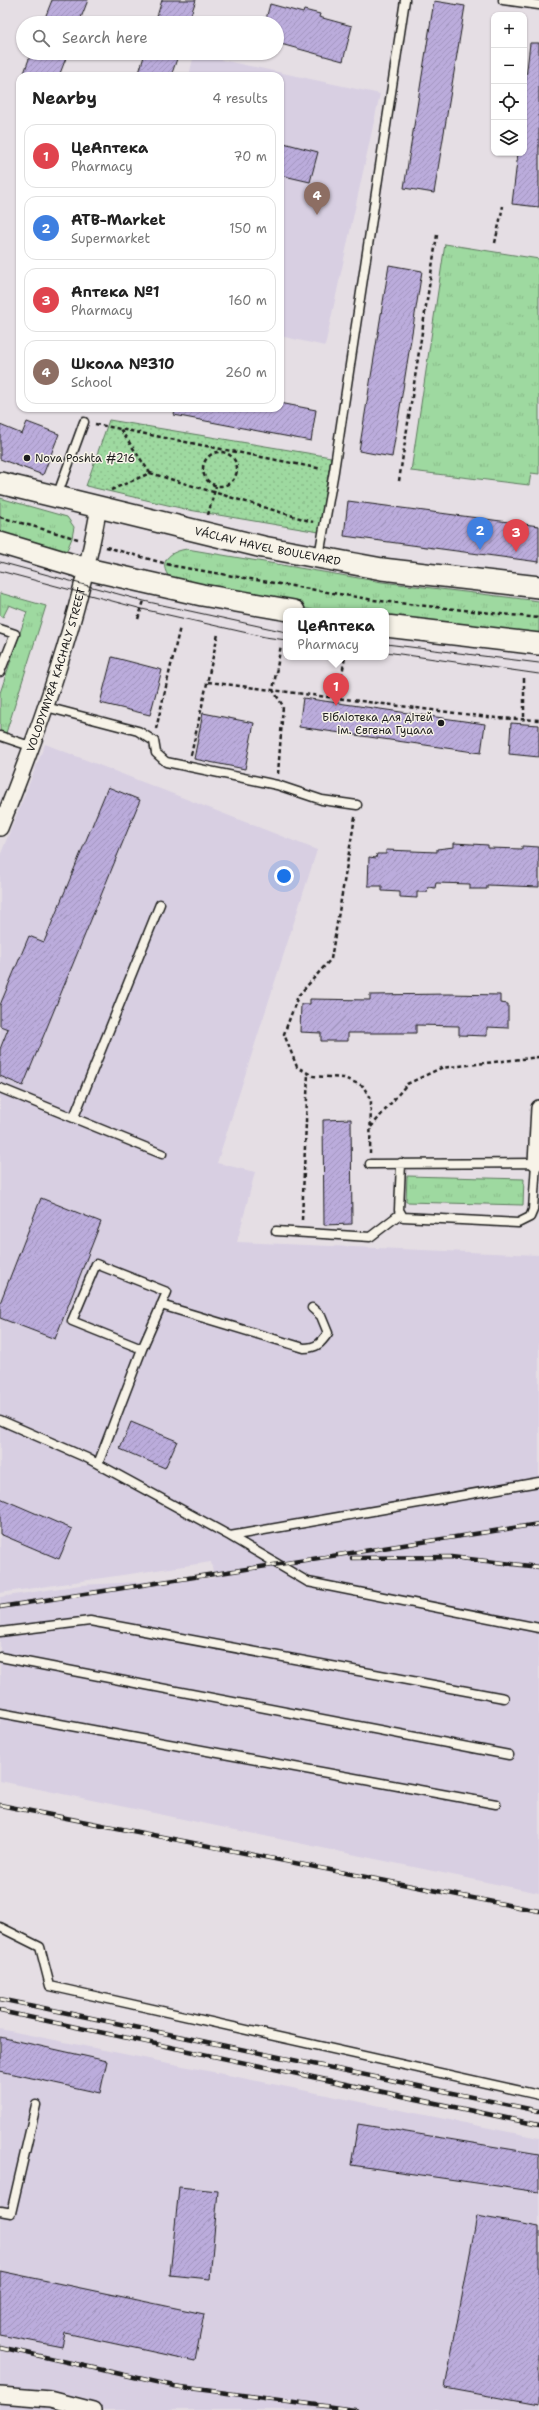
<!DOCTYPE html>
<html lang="en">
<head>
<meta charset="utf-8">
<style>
  :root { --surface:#fff; --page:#f6f6f6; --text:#222; --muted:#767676; --line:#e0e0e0; --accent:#1c1c1c }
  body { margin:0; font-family:"Shantell Sans",sans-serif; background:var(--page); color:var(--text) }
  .controls { position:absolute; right:12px; top:12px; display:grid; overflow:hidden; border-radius:8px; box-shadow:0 1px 3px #0004 }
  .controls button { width:36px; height:36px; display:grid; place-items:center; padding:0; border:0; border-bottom:1px solid var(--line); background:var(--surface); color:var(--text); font:20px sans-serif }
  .you { position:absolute; left:284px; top:876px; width:14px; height:14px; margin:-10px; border:3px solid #fff; border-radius:50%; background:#1a73e8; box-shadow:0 0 0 6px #1a73e833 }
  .badge { display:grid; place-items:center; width:26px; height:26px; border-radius:50%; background:var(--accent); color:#fff; font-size:13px; font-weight:700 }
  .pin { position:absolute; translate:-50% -33px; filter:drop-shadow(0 1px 2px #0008) }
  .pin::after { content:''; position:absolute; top:21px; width:14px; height:12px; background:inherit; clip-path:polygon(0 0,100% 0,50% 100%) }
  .popup { position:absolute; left:283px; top:608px; width:106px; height:52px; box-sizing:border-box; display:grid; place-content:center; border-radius:8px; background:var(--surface); filter:drop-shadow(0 1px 3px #0005); font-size:13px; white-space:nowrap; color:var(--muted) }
  .popup b { font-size:15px; color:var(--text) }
  .popup::after { content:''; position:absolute; left:50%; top:100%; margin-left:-8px; border:8px solid transparent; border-top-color:var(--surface) }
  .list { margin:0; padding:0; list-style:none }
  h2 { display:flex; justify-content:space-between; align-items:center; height:52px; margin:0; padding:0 16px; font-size:17px }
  h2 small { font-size:13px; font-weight:400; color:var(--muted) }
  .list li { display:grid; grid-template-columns:26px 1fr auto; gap:12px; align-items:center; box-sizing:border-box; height:64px; margin:0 8px 8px; padding:0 8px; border:1px solid var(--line); border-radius:12px }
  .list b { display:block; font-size:15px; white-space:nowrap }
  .list p { margin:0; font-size:13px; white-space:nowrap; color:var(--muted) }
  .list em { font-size:13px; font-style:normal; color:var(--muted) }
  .icon { flex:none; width:22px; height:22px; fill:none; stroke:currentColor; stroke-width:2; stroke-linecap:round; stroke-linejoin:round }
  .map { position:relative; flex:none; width:539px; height:2410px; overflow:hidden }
  .search { position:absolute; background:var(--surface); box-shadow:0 1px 3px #0004; left:16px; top:16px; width:268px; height:44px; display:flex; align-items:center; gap:10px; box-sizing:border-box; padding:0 14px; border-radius:22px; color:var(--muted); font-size:15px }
  .panel { position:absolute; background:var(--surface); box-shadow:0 1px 3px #0004; left:16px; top:72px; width:268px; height:340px; border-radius:12px }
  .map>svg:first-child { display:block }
  .built { fill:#d8cfe2 }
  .grass { fill:url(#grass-tufts); stroke:#5d7a5e }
  .park { fill:url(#park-dots); stroke:#5d7a5e }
  .building { fill:url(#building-hatch); stroke:#1c1c1c }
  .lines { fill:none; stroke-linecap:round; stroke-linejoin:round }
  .lane-casing { stroke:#1c1c1c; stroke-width:11 }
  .street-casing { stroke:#1c1c1c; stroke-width:18 }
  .secondary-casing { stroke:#1c1c1c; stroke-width:24 }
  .path { stroke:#1c1c1c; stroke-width:2.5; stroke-dasharray:4 3; stroke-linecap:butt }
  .lane { stroke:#f7f3e8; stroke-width:8 }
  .street { stroke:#f7f3e8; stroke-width:15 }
  .secondary { stroke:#f7f3e8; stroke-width:21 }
  .tram { stroke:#1c1c1c; stroke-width:1 }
  .rail-casing { stroke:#1c1c1c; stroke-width:4.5 }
  .rail { stroke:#f7f3e8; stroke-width:3; stroke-dasharray:9; stroke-linecap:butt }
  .poi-dot { fill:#1c1c1c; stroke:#f7f3e8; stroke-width:1.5 }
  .labels { text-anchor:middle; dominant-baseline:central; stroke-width:3; stroke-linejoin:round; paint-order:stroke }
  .poi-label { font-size:11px; fill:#1c1c1c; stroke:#f7f3e8; text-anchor:start }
  .street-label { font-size:11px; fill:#1c1c1c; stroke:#f7f3e8 }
</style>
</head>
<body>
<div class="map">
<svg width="539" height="2410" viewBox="0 0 539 2410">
  <defs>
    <pattern id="grass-tufts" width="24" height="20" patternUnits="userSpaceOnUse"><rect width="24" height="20" fill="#9ed9a0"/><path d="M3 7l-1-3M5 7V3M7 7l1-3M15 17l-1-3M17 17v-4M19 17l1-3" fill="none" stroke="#88ba89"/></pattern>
    <pattern id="park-dots" width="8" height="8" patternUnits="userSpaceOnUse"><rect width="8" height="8" fill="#9ed9a0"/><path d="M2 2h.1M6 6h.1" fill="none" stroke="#88ba89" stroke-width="1.8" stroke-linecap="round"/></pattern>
    <pattern id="building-hatch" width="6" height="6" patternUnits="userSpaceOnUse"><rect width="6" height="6" fill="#bbacdc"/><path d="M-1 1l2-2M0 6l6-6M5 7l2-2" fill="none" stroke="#a093bc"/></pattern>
  </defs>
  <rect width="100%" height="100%" fill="#e5dee4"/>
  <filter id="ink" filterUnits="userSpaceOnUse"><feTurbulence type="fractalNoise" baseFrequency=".025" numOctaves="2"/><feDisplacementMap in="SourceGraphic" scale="8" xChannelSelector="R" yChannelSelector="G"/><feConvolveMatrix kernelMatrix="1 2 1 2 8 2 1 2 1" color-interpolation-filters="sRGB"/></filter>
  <g filter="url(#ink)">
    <!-- built -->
    <path class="built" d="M194,54L380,94L325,346L280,336V76H189Z
      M45,744L317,850L217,1163L255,1172L237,1242L539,1255V1893L0,1781V1597L81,1585L214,1578L211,1562L0,1593V856Z
      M0,2029L539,2138V2410H0Z"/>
    <!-- grass -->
    <path class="grass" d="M445,244L539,259V474L531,473L529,485L411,471Z
      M0,498L67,517L74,527L72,538L67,550L56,553L0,535Z
      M187,549L382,582L539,601V638L386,622V611H319L180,587C158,572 159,553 187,549Z
      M0,593L46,606L6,733L0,731V693L27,612L9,605L3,617L0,615Z
      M407,1176L524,1179L523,1205L406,1202Z"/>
    <!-- park -->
    <path class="park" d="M109,420L331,457L319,532L189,510L86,486Z"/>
    <!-- building -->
    <path class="building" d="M52,0H88L79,23H43Z
      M162,0H196L188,23H155Z
      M434,1L465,6L434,193L404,188Z
      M270,4L303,13L304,10L320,14L319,17L352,26L343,61L277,43V23H265Z
      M530,43H539V207L512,204L518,153H524V96Z
      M31,53H68L59,76H23Z
      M145,53H179L171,76H138Z
      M280,142L318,152L310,182L280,175Z
      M389,265L422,271L392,457L359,451Z
      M280,403L316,410L311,441L174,415L175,408H280Z
      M27,422L59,434L43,475L0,459V425L22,434Z
      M348,501L539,526V562L344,536Z
      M112,657L162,670L150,715L100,703Z
      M303,698L485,724L481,753L299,727Z
      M203,713L254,723L245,769L194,759Z
      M511,723L539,725V757L509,754Z
      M108,787L140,800L23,1086L0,1076V1049L8,1029L0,1026V1005L29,936L44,942Z
      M454,843L488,845V848L522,849V846L539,847V887L487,885V889H470V884L436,883L435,888L428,887L427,892H417V898L400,897V892L382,891V886H368L369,857L376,858L377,854H386V850L437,852V849L454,847Z
      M449,994L500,995V1003L508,1004V1028L487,1027V1036L459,1035V1026L416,1025V1033H348V1041H321V1033L300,1032L301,1004H310V999L370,1000V995Z
      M351,1119L352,1224L324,1225L323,1120Z
      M41,1198L101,1222L55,1339L0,1318V1303Z
      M131,1422L177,1441L165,1468L120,1449Z
      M0,1498L72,1529L59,1559L0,1534Z
      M0,2037L107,2061L100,2093L0,2071Z
      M358,2124L539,2154V2192L351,2165Z
      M179,2187L218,2191L210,2279L170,2275Z
      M477,2216L539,2227V2405L445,2388Z
      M0,2271L204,2314L195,2361L65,2333L62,2347L0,2335Z"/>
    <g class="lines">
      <!-- lane casing -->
      <g class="lane-casing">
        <path id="lane" d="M503,0L539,5
          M57,496L84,422
          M319,556L334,471L405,0
          M0,629L15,634L0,672
          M46,707L138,731L154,741L156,753L166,762L277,785L322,800L357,805
          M0,736L33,747
          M0,1088L162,1154
          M74,1117L160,904
          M370,1164L536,1163L533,1210L530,1217L518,1223L403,1217L399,1210L401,1163
          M276,1231L370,1237L400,1214
          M161,1305L304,1348C317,1348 321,1343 328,1333L321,1316L312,1308
          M0,1420L87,1458L230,1536L539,1482
          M98,1464L142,1349L167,1292L96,1264L72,1321L142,1349
          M230,1536L308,1582L539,1628
          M0,1632L90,1621L504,1698
          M0,1657L509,1755
          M0,1713L496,1804
          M0,1927L40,1947L50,1986L539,2095
          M0,2211L11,2213L36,2105"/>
      </g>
      <!-- street casing -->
      <g class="street-casing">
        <g id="street">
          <path id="s1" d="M0,828C42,724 79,618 99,507"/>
          <path d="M536,1163L539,1108"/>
          <path d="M0,2395L50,2399L93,2410"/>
        </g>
      </g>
      <!-- secondary casing -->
      <g class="secondary-casing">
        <g id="secondary">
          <path id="s2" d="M0,483L263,547L382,569L539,587"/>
          <path d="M0,543L87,569L202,595L294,611"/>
          <path d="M386,626L539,644"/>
        </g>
      </g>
      <!-- path -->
      <path class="path" d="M495,243L503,206
        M95,424L322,469
        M203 469a17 17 0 1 1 34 0a17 17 0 1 1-34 0Z
        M150,473L313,522
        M399,481L437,235
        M111,490L150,473L120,429
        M208,515L216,486
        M0,517L78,539
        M106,547L174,566L380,601L539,618
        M138,619L144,601
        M524,678V720
        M208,682L496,718L539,720
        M338,697L345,657
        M156,729L180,627
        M191,755L218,634
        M278,774L283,706L273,690L281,645
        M355,817L331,959L298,996L284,1034L297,1067L313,1076L344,1078L363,1086L371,1100L370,1153
        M371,1127L407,1084L441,1068L539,1057
        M302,1220L308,1073"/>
      <!-- lane -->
      <use href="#lane" class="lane"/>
      <!-- street -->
      <use href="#street" class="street"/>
      <!-- secondary -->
      <use href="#secondary" class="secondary"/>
      <!-- tram -->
      <path class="tram" d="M0,562L144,601L286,632
        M0,571L142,609L265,637L286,640
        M386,644L539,663
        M386,652L539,674"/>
      <!-- rail casing -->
      <g class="rail-casing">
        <path id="rail" d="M352,1558L451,1557L539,1567
          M0,1607L539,1524
          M0,1805L539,1911
          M0,1999L539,2111
          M0,2011L539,2125
          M0,2347L174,2386L355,2410"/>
      </g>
      <!-- rail -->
      <use href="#rail" class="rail"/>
    </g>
  </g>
  <!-- markers -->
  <g class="poi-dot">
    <circle cx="27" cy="458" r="4"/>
    <circle cx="441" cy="723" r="4"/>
  </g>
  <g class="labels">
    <!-- poi labels -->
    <g class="poi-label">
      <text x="35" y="458">Nova Poshta #216</text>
      <text x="433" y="717" text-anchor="end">Бібліотека для дітей<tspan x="433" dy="13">ім. Євгена Гуцала</tspan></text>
    </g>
    <!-- street labels -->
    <g class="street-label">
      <text stroke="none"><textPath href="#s2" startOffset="275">VÁCLAV HAVEL BOULEVARD</textPath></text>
      <text stroke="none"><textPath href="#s1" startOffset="168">VOLODYMYRA KACHALY STREET</textPath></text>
    </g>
  </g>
</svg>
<div class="controls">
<button>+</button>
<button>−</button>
<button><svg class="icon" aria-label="locate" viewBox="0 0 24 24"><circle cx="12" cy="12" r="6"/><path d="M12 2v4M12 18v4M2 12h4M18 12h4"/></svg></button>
<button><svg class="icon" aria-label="layers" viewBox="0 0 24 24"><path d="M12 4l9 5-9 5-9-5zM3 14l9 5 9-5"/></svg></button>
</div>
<div class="you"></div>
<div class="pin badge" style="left:336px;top:706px;background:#e0444e">1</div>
<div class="popup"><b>ЦеАптека</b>Pharmacy</div>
<div class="pin badge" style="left:480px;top:550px;background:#3f7fe0">2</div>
<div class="pin badge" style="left:516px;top:552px;background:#e0444e">3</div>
<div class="pin badge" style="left:317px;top:215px;background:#8d6e63">4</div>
<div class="search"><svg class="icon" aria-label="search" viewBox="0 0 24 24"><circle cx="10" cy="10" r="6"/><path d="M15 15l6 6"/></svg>Search here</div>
<section class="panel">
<h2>Nearby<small>4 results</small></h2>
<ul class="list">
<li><span class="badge" style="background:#e0444e">1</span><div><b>ЦеАптека</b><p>Pharmacy</p></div><em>70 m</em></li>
<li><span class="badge" style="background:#3f7fe0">2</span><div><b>ATB-Market</b><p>Supermarket</p></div><em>150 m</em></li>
<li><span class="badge" style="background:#e0444e">3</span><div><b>Аптека №1</b><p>Pharmacy</p></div><em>160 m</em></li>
<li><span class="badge" style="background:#8d6e63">4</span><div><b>Школа №310</b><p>School</p></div><em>260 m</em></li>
</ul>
</section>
</div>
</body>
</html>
